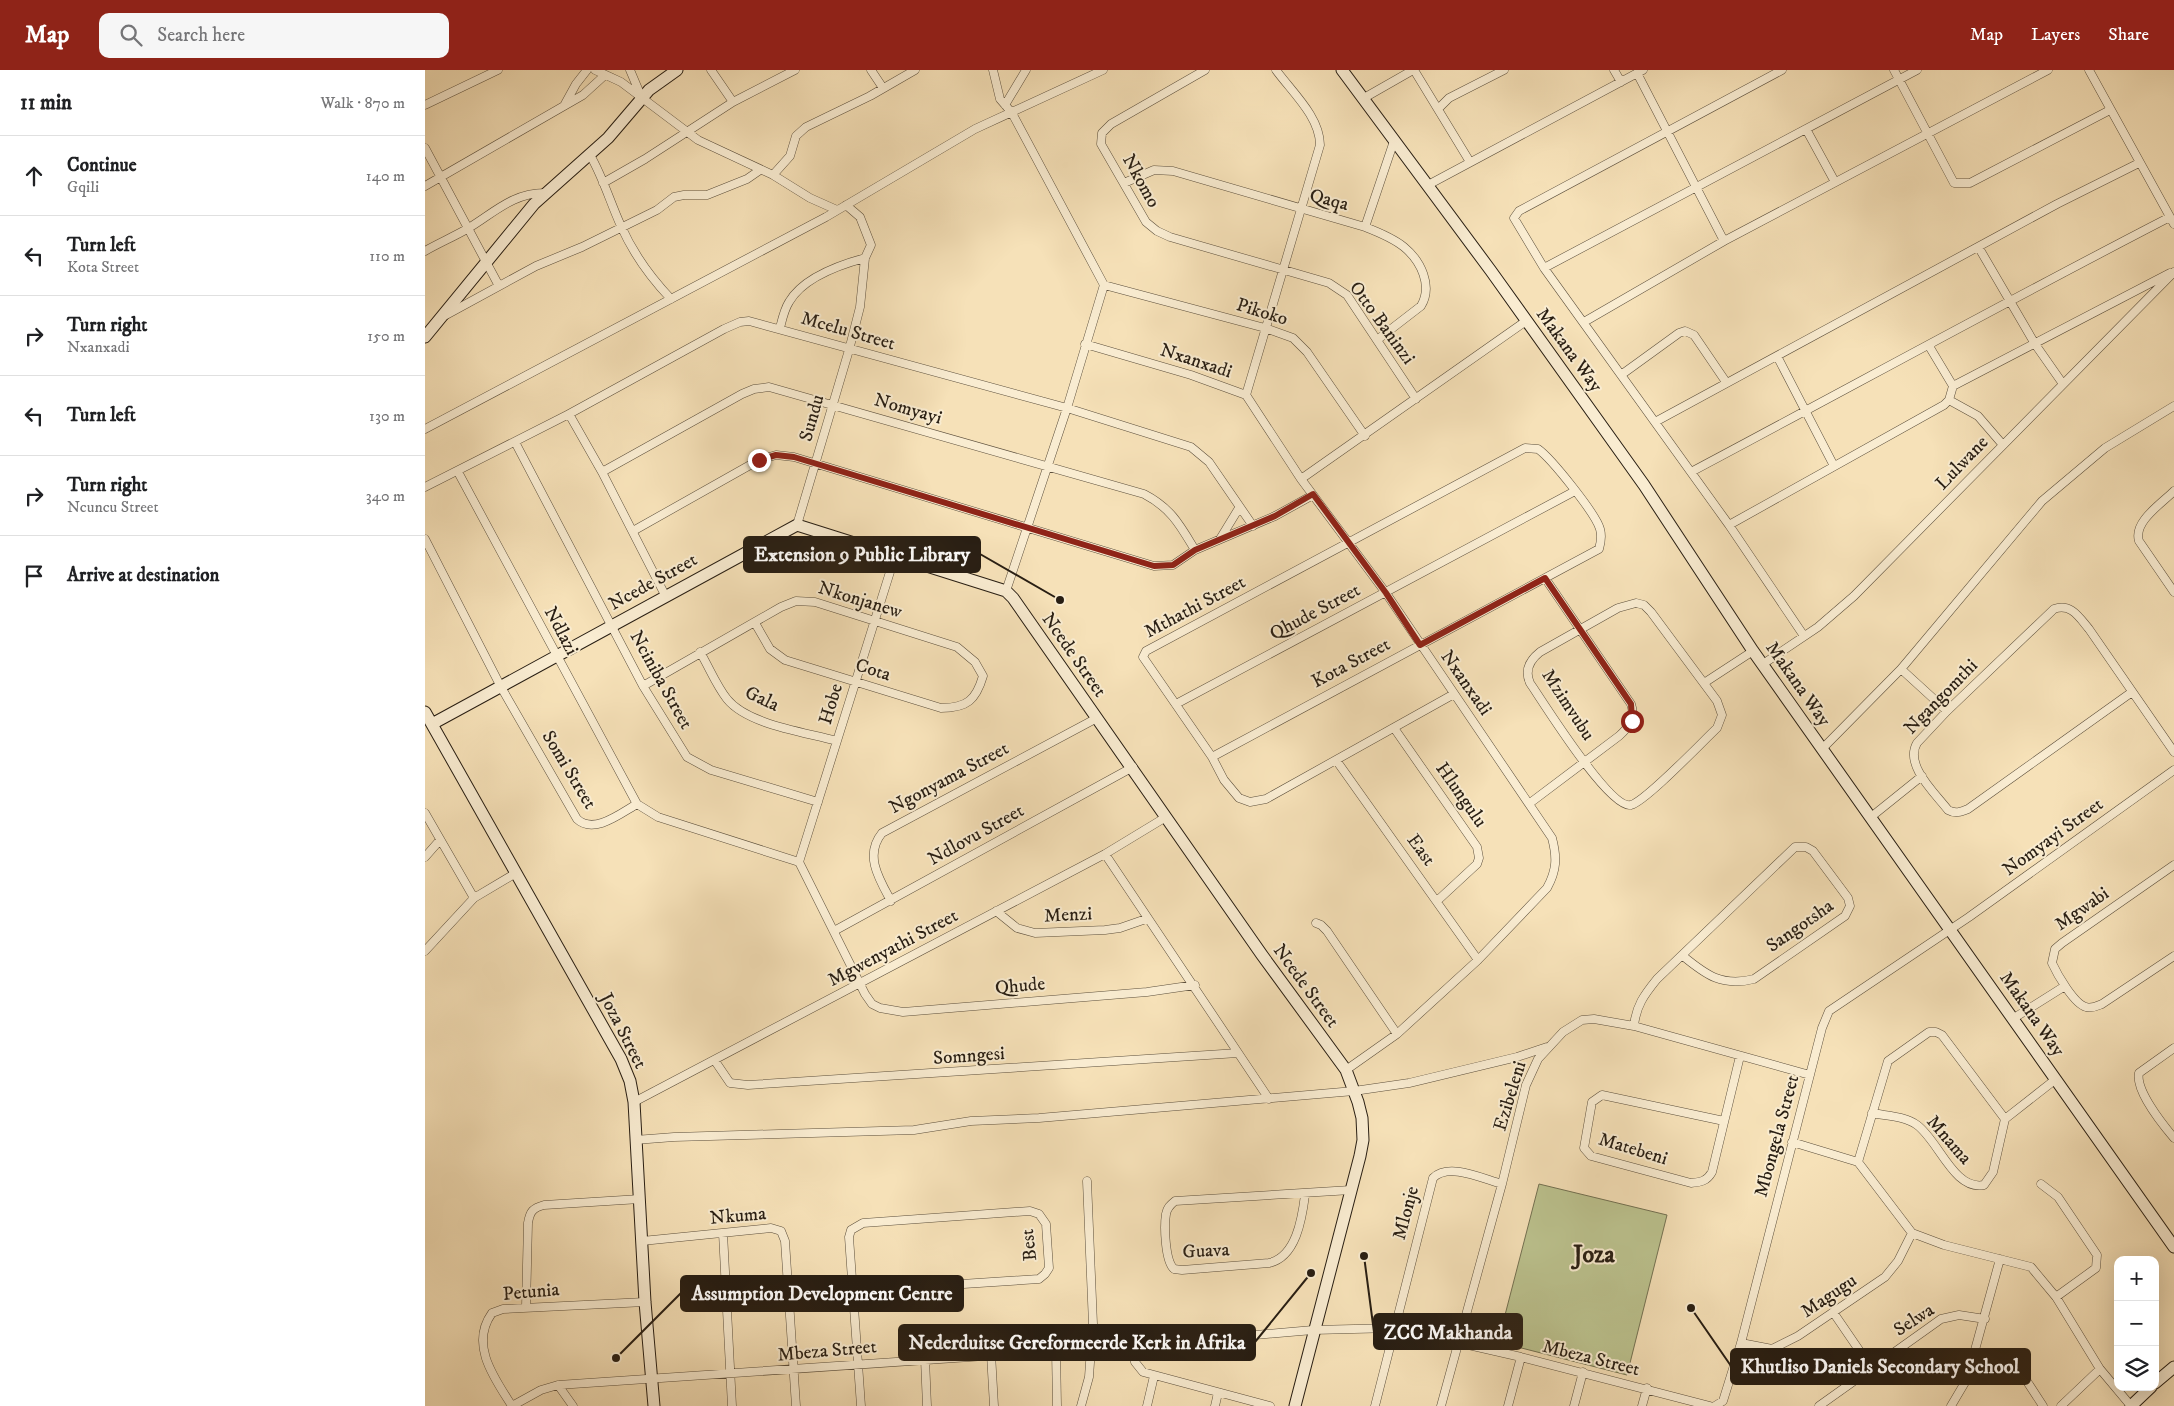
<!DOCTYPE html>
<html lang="en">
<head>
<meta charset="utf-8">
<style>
  :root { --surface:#fff; --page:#f6f6f6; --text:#202124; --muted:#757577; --line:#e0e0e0; --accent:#8f2418 }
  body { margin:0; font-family:"IM FELL DW Pica",serif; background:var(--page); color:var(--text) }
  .controls { position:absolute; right:15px; bottom:15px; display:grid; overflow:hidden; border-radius:10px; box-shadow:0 5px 20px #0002 }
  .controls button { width:45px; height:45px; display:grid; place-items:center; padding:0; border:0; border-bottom:1px solid var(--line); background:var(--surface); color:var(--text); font:25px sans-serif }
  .stop { position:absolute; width:15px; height:15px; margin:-11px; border:4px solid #8f2418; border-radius:50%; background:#fff }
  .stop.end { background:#8f2418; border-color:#fff; box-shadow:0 1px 5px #0008 }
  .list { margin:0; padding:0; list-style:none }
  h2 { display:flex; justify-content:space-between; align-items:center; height:65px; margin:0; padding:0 20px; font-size:21px }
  h2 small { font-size:16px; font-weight:400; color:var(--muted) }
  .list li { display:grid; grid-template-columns:32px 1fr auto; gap:15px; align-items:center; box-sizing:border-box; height:80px; padding:0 20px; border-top:1px solid var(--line) }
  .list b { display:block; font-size:19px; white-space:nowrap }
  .list p { margin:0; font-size:16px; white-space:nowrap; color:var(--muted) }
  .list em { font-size:16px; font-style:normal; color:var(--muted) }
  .icon { flex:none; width:28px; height:28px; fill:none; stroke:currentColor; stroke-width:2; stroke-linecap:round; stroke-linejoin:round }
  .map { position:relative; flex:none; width:1749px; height:1336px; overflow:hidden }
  header { display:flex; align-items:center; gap:30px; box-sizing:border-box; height:70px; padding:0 25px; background:var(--accent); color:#fff }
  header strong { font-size:24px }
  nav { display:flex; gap:28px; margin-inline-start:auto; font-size:18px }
  .search { width:350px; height:45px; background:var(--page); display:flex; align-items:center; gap:12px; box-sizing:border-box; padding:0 18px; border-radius:10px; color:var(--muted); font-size:19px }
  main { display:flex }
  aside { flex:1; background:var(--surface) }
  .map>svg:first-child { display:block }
  .green { fill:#bcc38f; stroke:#727051 }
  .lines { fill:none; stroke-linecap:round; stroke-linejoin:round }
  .street-casing { stroke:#5c4f3c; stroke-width:9 }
  .secondary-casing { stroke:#281e13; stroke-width:13 }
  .street { stroke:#f9ecd1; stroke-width:8 }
  .secondary { stroke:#f9ecd1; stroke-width:11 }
  .route { stroke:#8f2418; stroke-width:6 }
  .labels { text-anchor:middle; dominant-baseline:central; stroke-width:4; stroke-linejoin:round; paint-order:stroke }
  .street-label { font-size:19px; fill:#281e13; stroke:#f9ecd1 }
  .district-label { font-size:24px; font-weight:bold; fill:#281e13; stroke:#f9ecd1 }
  .leader { fill:none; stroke:#281e13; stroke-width:2 }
  .callout-dot { fill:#281e13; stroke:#f9ecd1; stroke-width:2 }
  .callout { fill:#281e13; stroke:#281e13; stroke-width:2 }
  .callout-label { font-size:20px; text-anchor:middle; font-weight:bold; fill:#fff }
</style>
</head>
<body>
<header>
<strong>Map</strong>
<div class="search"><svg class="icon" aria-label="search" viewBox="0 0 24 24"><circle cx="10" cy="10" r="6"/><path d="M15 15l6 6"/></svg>Search here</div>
<nav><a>Map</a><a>Layers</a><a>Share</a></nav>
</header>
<main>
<aside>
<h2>11 min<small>Walk · 870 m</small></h2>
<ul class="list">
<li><svg class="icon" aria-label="ahead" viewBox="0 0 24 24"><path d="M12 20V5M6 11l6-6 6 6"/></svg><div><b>Continue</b><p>Gqili</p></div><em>140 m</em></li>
<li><svg class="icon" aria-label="left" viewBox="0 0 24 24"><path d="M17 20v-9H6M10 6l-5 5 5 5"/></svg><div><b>Turn left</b><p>Kota Street</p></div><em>110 m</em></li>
<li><svg class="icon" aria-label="right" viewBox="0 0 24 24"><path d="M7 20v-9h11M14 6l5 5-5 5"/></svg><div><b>Turn right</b><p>Nxanxadi</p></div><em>150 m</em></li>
<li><svg class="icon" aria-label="left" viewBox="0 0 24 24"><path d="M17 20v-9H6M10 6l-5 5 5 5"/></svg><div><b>Turn left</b></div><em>130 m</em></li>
<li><svg class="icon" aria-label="right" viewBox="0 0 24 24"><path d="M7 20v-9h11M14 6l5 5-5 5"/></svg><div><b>Turn right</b><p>Ncuncu Street</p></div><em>340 m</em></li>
<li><svg class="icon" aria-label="arrive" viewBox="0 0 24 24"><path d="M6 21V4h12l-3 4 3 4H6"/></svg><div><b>Arrive at destination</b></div></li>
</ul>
</aside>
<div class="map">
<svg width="1749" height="1336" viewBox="0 0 1749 1336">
  <rect width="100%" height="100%" fill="#f6e1b8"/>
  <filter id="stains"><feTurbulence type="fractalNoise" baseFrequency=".004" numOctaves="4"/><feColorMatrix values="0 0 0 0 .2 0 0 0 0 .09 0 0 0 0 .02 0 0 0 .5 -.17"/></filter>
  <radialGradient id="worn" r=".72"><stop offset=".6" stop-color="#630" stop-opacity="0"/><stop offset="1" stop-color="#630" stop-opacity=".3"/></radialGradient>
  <!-- green -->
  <path class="green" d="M1114,1114L1242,1145L1202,1305L1073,1272Z"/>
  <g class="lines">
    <!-- street casing -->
    <g class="street-casing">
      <path id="street" d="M170,0L196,12L273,70L348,105L385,128L412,140
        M205,0L216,26
        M286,0L308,32
        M446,0L458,18
        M568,0L575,29L587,43L679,215L642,338L581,521
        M780,0L686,54L677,63L676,74L721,152L732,161L745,167L904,213L922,225L991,329
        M989,0L1045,92
        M1189,0L1196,12
        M1357,0L1094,141L1089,148L1119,198L1304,455L1379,566
        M1469,0L1529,113H1545L1685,40
        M1664,0L1749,154
        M1212,3L1299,171
        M939,28L988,0
        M140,34L151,14L162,0
        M0,35L73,0
        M580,35L601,0
        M1014,38L1024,28L1079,0
        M1381,59L1410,112
        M0,78L74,216
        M165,85C178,107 185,132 196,156C208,183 226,208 246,229
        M348,105L365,86L371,66L381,57L445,26L490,0
        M178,113L220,89L308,32L370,0
        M699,113L729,100L748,101L940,157C953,162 968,168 979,177C996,191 1008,216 996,236L952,270
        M1003,115L1218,0
        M0,116L158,25L180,5
        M940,157L969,71
        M1554,178L1610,274L1638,314
        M0,181C14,173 28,167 42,159C69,143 88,122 122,123
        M1119,198L1492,0
        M679,215L840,258L868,268L882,282L940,366
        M21,245L111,196L157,177L232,140L249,127L259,125H282L322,109L335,100
        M1159,252L1299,171L1623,0
        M355,258C357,250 359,240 364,232C378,208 414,195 440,188
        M660,274L766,305L821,325L876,409L961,523L1127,768C1132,787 1132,800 1122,818L1053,890L972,964L921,1000
        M1352,286L1409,396
        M1196,305L1254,263L1260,261L1269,265L1301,312
        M1528,316L1745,203
        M821,325L895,75C895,47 867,22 851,0
        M1524,330L1553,346L1578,375
        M144,344L177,402L240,525
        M1230,352L1632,134L1714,93
        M0,359L401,147L550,59L678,0
        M90,372L218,616L262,687L286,700L393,732
        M33,402L212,734L233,747L374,792L440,924L447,934L455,938L478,942L722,922L770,915
        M177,402L317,324L329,319L344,317L719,424C746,438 755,455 770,480
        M1266,402C1426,317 1584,230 1745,147
        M876,409L1101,251
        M0,417L144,344L299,259L315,252L324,251L642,338L766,377L784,392L828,456
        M1749,421C1736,434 1708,452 1714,471L1749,522
        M372,455L424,280L435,237L440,188L446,175L435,147L421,135
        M1304,455L1519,335L1524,330L1528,316L1504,276
        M208,461L334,390L351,385L369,387L729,496L748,495L770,480L850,446L888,425
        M0,469L76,617L152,749C169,765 196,743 212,734
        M795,469L814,438
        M1211,533L1219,535L1226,542L1292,631L1297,645L1292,658C1277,672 1221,731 1206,735C1185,740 1118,632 1105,613C1099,600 1105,590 1115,582L1193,538Z
        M275,582C284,597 291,615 302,629C323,655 380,662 412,671
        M1338,594L1393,557L1429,526L1749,202
        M1476,599L1522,641
        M1279,613L1328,581
        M218,616L356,537L371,531L390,532L532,577L550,592L558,606C551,630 542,638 516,638L360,590L345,579L330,553
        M1707,622L1543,739C1536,742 1530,744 1523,740C1510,723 1479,695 1492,673L1522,641L1629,539C1646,533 1654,547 1664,559L1749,682
        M751,634L1150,421
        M969,658L1052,777L1054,788L1052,794L1012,831
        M1398,678L1476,599L1617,431L1680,378L1749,336
        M787,687L1174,479C1176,472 1177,466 1175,459C1171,444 1126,388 1113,379L1100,378L721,581L718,587L787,687L799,710L814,728L825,732L841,729L1029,624
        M911,690L1053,890
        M1105,733L1194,666C1204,657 1211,648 1206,634L1120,508
        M0,743L49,828
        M1446,747L1497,706
        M680,784L844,1029
        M0,787L15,770
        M374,792L470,486
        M1749,795L1637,873L1630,879L1627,893C1632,904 1649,934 1661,937C1667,939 1672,936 1677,934L1749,886
        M466,831C454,809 439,785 457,763L672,648
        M571,841L592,858L610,863L680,860L695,858L721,849
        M891,853L896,855L902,861L972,964
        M409,861L708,697
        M0,881L49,828L91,803
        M1589,948L1640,916
        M1209,956C1211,936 1219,925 1232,909L1370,777H1381L1388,781L1423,828L1425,836L1420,846L1329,909C1297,917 1281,905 1258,886
        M1749,978L1714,1003C1710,1020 1738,1055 1749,1068
        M290,991L305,1013L323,1015L813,983
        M209,1032L680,784L741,747
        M1447,1043C1462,1046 1480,1046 1492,1055C1514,1071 1529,1121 1559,1115L1568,1102L1580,1049L1631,1009
        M1299,1051L1177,1025L1167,1032L1159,1078L1166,1086L1266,1113C1276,1112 1282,1111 1287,1102L1315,986
        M210,1070L249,1067L489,1060L546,1051L614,1048L929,1021L984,1013L1092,987L1122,977
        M1367,1072L1433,1092L1487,1163L1519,1175L1606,1197L1631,1227L1675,1299L1706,1336
        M1433,1092L1463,991L1504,962H1511L1517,965L1580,1049
        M662,1111L669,1278
        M1616,1114L1633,1127L1672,1185L1671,1198L1631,1227
        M880,1125C877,1149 871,1187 844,1193L757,1200L749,1199C740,1191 739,1156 741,1144C742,1138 745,1135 750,1131L926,1120
        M298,1163L307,1336
        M217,1171L346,1158L356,1161L360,1171L371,1336
        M430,1221L614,1209L620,1204L624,1198L621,1154L614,1144L605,1141L438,1153L426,1160L424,1167L436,1336
        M101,1237L103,1153C105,1141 108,1138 119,1135L215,1129
        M1408,1242L1447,1299
        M1316,1273L1347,1279L1373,1266L1460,1207L1473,1191L1487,1163
        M706,1276L710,1292L718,1302L845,1336
        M631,1280L632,1336
        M566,1284L569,1336
        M500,1289L502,1336
        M1592,1296L1618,1336
        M133,1315L148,1336
        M87,1336L116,1320L133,1315L706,1276L888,1260L969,1258L1096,1287L1285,1336
        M87,1336C70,1309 44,1275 67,1243L78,1239L220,1232
        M656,1336L664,1307L666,1278
        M722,1336L729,1306
        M790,1336L793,1323
        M950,1336L1008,1108C1024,1092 1058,1109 1077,1114
        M1016,1336L1077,1114L1101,1015L1113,989L1138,962L1157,950L1169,949L1209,956L1385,1005
        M1083,1336L1096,1287
        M1149,1336L1158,1302
        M1217,1336L1222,1318
        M1290,1336L1298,1331L1316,1273L1397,958L1404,941L1544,847L1749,700
        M1394,1336L1516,1249L1534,1245L1560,1249
        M1526,1336L1542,1309L1575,1189
        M1636,1336L1675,1299"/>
    </g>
    <!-- secondary casing -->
    <g class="secondary-casing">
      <path id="secondary" d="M917,0L1066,201L1219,415L1328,581L1749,1177
        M0,267L109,134L183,68L224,20L252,0
        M0,642L196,989L205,1011L209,1032L220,1232L229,1336
        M7,654L372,455L581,521L588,528L837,885L921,1000L933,1032L937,1048L938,1070L935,1086L870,1336
        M1730,1313L1749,1297
        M1706,1336L1726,1317"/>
    </g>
    <!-- street -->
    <use href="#street" class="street"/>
    <!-- secondary -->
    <use href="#secondary" class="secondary"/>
  </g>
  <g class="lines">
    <!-- route -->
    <path class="route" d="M334,390L351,385L369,387L729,496L748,495L770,480L850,446L888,424L961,523L995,575L1120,508L1206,634L1207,651"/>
  </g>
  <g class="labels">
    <!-- street labels -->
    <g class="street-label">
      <text transform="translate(716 111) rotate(61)">Nkomo</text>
      <text transform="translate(904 130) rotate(15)">Qaqa</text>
      <text transform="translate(837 242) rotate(17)">Pikoko</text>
      <text transform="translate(957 253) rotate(54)">Otto Baninzi</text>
      <text transform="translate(423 261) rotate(16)">Mcelu Street</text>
      <text transform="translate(1144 280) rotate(54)">Makana Way</text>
      <text transform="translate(771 291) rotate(18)">Nxanxadi</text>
      <text transform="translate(483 339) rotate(16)">Nomyayi</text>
      <text transform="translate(387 348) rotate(-74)">Sundu</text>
      <text transform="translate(1537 393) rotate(-46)">Lulwane</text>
      <text transform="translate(228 512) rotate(-29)">Ncede Street</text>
      <text transform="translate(435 530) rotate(17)">Nkonjanew</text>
      <text transform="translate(770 537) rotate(-28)">Mthathi Street</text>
      <text transform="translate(890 542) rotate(-28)">Qhude Street</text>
      <text transform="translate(136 561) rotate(62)">Ndlazi</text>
      <text transform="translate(649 585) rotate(55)">Ncede Street</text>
      <text transform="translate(926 593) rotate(-28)">Kota Street</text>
      <text transform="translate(448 600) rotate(18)">Cota</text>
      <text transform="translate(236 610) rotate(61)">Nciniba Street</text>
      <text transform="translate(1041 613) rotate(55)">Nxanxadi</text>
      <text transform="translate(1373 614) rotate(55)">Makana Way</text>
      <text transform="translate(1516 627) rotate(-46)">Ngangomthi</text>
      <text transform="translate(337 629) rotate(25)">Gala</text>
      <text transform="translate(406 634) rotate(-73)">Hobe</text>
      <text transform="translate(1143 635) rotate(57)">Mzimvubu</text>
      <text transform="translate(144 700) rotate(59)">Somi Street</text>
      <text transform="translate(524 708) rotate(-28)">Ngonyama Street</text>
      <text transform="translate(1036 725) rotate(55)">Hlungulu</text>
      <text transform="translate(551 765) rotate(-29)">Ndlovu Street</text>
      <text transform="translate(1628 767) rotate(-36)">Nomyayi Street</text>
      <text transform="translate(996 780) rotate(54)">East</text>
      <text transform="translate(1657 839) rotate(-35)">Mgwabi</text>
      <text transform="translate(643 845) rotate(-3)">Menzi</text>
      <text transform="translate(1375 856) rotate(-35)">Sangotsha</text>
      <text transform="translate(468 878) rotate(-28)">Mgwenyathi Street</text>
      <text transform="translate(595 916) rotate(-5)">Qhude</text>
      <text transform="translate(881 916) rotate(54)">Ncede Street</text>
      <text transform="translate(1607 944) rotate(55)">Makana Way</text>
      <text transform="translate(198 961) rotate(63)">Joza Street</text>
      <text transform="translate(544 986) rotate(-4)">Somngesi</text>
      <text transform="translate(1085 1026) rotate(-73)">Ezibeleni</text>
      <text transform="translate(1352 1066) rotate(-75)">Mbongela Street</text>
      <text transform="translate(1524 1070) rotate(49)">Mnama</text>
      <text transform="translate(1208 1079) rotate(17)">Matebeni</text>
      <text transform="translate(981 1143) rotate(-75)">Mlonje</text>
      <text transform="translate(313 1146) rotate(-5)">Nkuma</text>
      <text transform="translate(604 1175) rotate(-96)">Best</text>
      <text transform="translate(781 1181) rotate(-3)">Guava</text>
      <text transform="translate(106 1222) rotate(-5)">Petunia</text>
      <text transform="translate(1404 1226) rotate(-34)">Magugu</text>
      <text transform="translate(1489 1250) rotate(-33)">Selwa</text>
      <text transform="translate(402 1281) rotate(-5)">Mbeza Street</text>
      <text transform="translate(1166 1288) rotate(14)">Mbeza Street</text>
    </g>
    <!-- district labels -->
    <g class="district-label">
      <text x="1169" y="1185">Joza</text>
    </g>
  </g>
  <!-- callouts -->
  <path class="leader" d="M635 530L555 484M191 1288L256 1223M939 1186L949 1262M886 1203L830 1272M1266 1238L1306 1296"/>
  <g class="callout-dot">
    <circle cx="635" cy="530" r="5"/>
    <circle cx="191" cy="1288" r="5"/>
    <circle cx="939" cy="1186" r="5"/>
    <circle cx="886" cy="1203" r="5"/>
    <circle cx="1266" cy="1238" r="5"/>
  </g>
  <g class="callout">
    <rect x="319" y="467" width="236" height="35" rx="5"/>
    <rect x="256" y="1206" width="282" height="35" rx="5"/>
    <rect x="949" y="1244" width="148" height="35" rx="5"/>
    <rect x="474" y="1255" width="356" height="35" rx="5"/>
    <rect x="1306" y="1279" width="299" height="35" rx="5"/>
  </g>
  <g class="callout-label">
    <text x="437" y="491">Extension 9 Public Library</text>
    <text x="397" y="1230">Assumption Development Centre</text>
    <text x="1023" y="1269">ZCC Makhanda</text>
    <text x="652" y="1279">Nederduitse Gereformeerde Kerk in Afrika</text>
    <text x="1455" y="1303">Khutliso Daniels Secondary School</text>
  </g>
  <rect width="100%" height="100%" filter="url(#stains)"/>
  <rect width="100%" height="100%" fill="url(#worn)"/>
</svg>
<div class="controls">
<button>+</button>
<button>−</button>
<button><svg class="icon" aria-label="layers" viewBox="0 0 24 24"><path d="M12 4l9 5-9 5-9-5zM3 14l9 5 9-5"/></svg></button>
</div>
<div class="stop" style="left:1207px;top:651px"></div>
<div class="stop end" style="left:334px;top:390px"></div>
</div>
</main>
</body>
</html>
